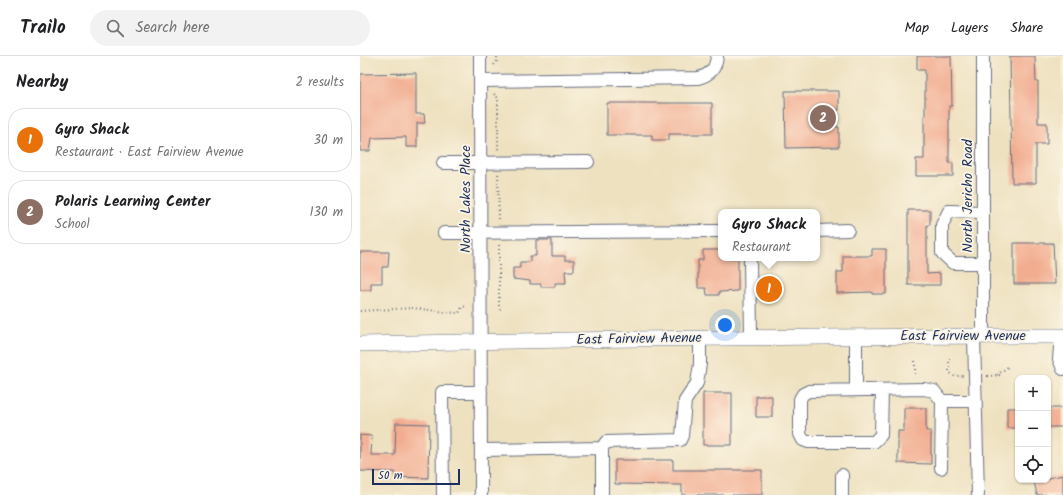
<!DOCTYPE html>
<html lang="en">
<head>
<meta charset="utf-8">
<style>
  :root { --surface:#fff; --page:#f2f2f2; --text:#202124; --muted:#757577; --line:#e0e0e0; --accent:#d1495b }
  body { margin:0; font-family:Kalam,sans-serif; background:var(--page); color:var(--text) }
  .controls { position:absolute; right:12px; bottom:12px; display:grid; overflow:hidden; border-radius:8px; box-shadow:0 1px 3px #0004 }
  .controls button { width:36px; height:36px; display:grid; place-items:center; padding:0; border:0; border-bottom:1px solid var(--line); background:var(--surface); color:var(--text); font:20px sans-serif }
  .scale { position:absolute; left:12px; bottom:10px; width:88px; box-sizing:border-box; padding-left:4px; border:2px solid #1b2f5e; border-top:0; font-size:11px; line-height:14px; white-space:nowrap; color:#1b2f5e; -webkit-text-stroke:3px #fcf5e5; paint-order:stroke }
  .you { position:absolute; left:365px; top:269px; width:14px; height:14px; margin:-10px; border:3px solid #fff; border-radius:50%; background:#1a73e8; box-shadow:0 0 0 6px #1a73e833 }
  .badge { display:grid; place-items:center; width:26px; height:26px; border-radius:50%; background:var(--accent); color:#fff; font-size:13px; font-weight:700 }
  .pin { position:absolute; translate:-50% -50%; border:2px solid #fff; box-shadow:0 1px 4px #0006 }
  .popup { position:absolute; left:358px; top:153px; width:102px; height:52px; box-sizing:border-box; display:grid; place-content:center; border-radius:8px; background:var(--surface); filter:drop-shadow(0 1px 3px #0005); font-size:13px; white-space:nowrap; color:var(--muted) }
  .popup b { font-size:15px; color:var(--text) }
  .popup::after { content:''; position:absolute; left:50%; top:100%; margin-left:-8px; border:8px solid transparent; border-top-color:var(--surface) }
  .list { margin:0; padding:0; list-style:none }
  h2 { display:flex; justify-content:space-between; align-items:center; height:52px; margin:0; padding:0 16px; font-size:17px }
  h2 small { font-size:13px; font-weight:400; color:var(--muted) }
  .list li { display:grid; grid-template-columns:26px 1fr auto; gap:12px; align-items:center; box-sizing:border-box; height:64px; margin:0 8px 8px; padding:0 8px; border:1px solid var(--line); border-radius:16px }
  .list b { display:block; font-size:15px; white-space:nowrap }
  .list p { margin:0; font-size:13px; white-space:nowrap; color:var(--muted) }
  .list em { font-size:13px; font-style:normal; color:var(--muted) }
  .icon { flex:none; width:22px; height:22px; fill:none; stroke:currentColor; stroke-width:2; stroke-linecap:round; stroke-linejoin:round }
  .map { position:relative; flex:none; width:703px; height:439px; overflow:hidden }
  header { display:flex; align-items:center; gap:24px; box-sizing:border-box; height:56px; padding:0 20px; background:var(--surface); border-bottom:1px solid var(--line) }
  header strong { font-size:19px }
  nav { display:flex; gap:22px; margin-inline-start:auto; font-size:14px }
  .search { width:280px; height:36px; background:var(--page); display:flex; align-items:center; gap:10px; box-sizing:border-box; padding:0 14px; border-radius:22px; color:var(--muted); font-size:15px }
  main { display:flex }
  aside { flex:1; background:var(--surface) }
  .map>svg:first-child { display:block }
  .building { fill:#f2ad91 }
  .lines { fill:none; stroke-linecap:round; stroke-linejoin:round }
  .minor-casing { stroke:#656d80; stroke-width:14 }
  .major-casing { stroke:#656d80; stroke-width:16 }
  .path { stroke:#656d80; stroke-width:2; stroke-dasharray:1 3; stroke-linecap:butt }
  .minor { stroke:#fff; stroke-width:12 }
  .major { stroke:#fff; stroke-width:15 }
  .labels { text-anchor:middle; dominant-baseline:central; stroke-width:3.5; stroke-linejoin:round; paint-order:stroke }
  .street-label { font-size:14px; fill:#1b2f5e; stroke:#fcf5e5 }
</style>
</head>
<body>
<header>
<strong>Trailo</strong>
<div class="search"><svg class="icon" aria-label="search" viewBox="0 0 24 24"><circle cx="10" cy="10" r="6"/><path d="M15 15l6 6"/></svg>Search here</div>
<nav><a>Map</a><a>Layers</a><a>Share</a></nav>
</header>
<main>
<aside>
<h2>Nearby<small>2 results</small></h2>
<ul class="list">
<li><span class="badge" style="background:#e8710a">1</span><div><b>Gyro Shack</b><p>Restaurant · East Fairview Avenue</p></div><em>30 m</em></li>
<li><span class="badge" style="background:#8d6e63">2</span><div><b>Polaris Learning Center</b><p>School</p></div><em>130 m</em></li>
</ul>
</aside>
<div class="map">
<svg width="703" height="439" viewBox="0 0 703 439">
  <rect width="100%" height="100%" fill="#fcf5e5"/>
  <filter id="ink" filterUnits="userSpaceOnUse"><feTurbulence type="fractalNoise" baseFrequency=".025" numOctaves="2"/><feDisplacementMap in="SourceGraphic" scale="8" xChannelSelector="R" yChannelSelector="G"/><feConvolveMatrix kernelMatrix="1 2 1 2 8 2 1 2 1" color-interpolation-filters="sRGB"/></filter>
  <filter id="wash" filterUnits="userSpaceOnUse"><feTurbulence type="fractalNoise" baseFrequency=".012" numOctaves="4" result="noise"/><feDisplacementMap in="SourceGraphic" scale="16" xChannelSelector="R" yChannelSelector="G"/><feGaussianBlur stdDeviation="0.9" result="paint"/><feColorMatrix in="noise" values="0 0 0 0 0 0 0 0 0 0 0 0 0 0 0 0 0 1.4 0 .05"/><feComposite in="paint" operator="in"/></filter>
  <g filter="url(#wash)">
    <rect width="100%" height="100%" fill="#eee1c0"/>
    <g id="blocks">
      <!-- building -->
      <path class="building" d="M557,0H591L592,50H589V107H593V120H556V103H564V60H565V14H557Z
        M650,0H675L676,26H678V67H687V88H676V127H652Z
        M56,17V58H64L65,67H57V91H46V81L12,82L10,95H0V18Z
        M425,35H479V54H476V71H479V91L426,92Z
        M247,47H352V78H309V84H292V79H247Z
        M548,154H570V169H567V218L580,217V229H548Z
        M176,184H192V200H205V204H214V215H205L206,227H195V231H181V228H170V225L153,223V212H160V206H170V200H176Z
        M654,187H693L695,228H654Z
        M512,193H526V238H512V236L477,237V216H483V200H512Z
        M343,194H361V202H378V235L359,236V239H347L346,232H338V204H343Z
        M0,196H29L28,211H22V227H11V234H0Z
        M404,228H413V238H405Z
        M343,337H372V389H343Z
        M396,340H412V361H396Z
        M544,352H566V375H571V408L538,407V375H544Z
        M647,352H658V372H647Z
        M688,352H703V371H688Z
        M36,367L69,368L68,422L35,421V416L0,415V379L12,380L11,399H35Z
        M255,404H313V414H402V439H322V429L255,428Z
        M703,419V439H677L674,425L688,424V422Z"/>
    </g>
  </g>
  <g filter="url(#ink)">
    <use href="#blocks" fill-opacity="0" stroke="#656d80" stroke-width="1"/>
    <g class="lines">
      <!-- minor casing -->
      <g class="minor-casing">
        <path id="minor" d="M120,0L121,439
          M623,0V280
          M120,25L338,22C350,19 356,13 357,0
          M83,107L228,106
          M623,156L589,155L582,169V197L593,207H623
          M457,175L488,174
          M84,177L361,175
          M390,202L391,282
          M496,280V334
          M614,280L618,439
          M701,280L699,303L703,313
          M522,334L521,379L514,386H448L443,384L440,378V343L443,338L449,335L564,333L574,335L582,345
          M122,394L242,392
          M581,412L582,345H616
          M482,419V439
          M83,439L82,336H121
          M242,439V392L246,386L320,384L322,380L325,345L337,327L340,308V282"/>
      </g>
      <!-- major casing -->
      <g class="major-casing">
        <path id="major" d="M0,288C234,283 469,280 703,280"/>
      </g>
      <!-- path -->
      <path class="path" d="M134,9L137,5V0
        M134,38L138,42V95
        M138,118L139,166
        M139,189V250L141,256
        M0,255L52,252L95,257H99L102,251L107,250
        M589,302V316L594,320H604
        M555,318V303
        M637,319L649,310
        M627,320L641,319"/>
      <!-- minor -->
      <use href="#minor" class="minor"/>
      <!-- major -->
      <use href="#major" class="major"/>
    </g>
  </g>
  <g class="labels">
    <!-- street labels -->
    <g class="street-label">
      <text transform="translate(608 140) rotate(-90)">North Jericho Road</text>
      <text transform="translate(106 143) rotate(-90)">North Lakes Place</text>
      <text x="603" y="280">East Fairview Avenue</text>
      <text transform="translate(279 283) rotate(-1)">East Fairview Avenue</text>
    </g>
  </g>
</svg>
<div class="controls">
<button>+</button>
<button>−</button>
<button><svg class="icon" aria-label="locate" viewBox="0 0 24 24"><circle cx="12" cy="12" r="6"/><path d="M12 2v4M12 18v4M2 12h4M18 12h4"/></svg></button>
</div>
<div class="scale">50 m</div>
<div class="you"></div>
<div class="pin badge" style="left:409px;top:233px;background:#e8710a">1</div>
<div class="popup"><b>Gyro Shack</b>Restaurant</div>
<div class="pin badge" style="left:463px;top:62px;background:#8d6e63">2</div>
</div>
</main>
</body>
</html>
